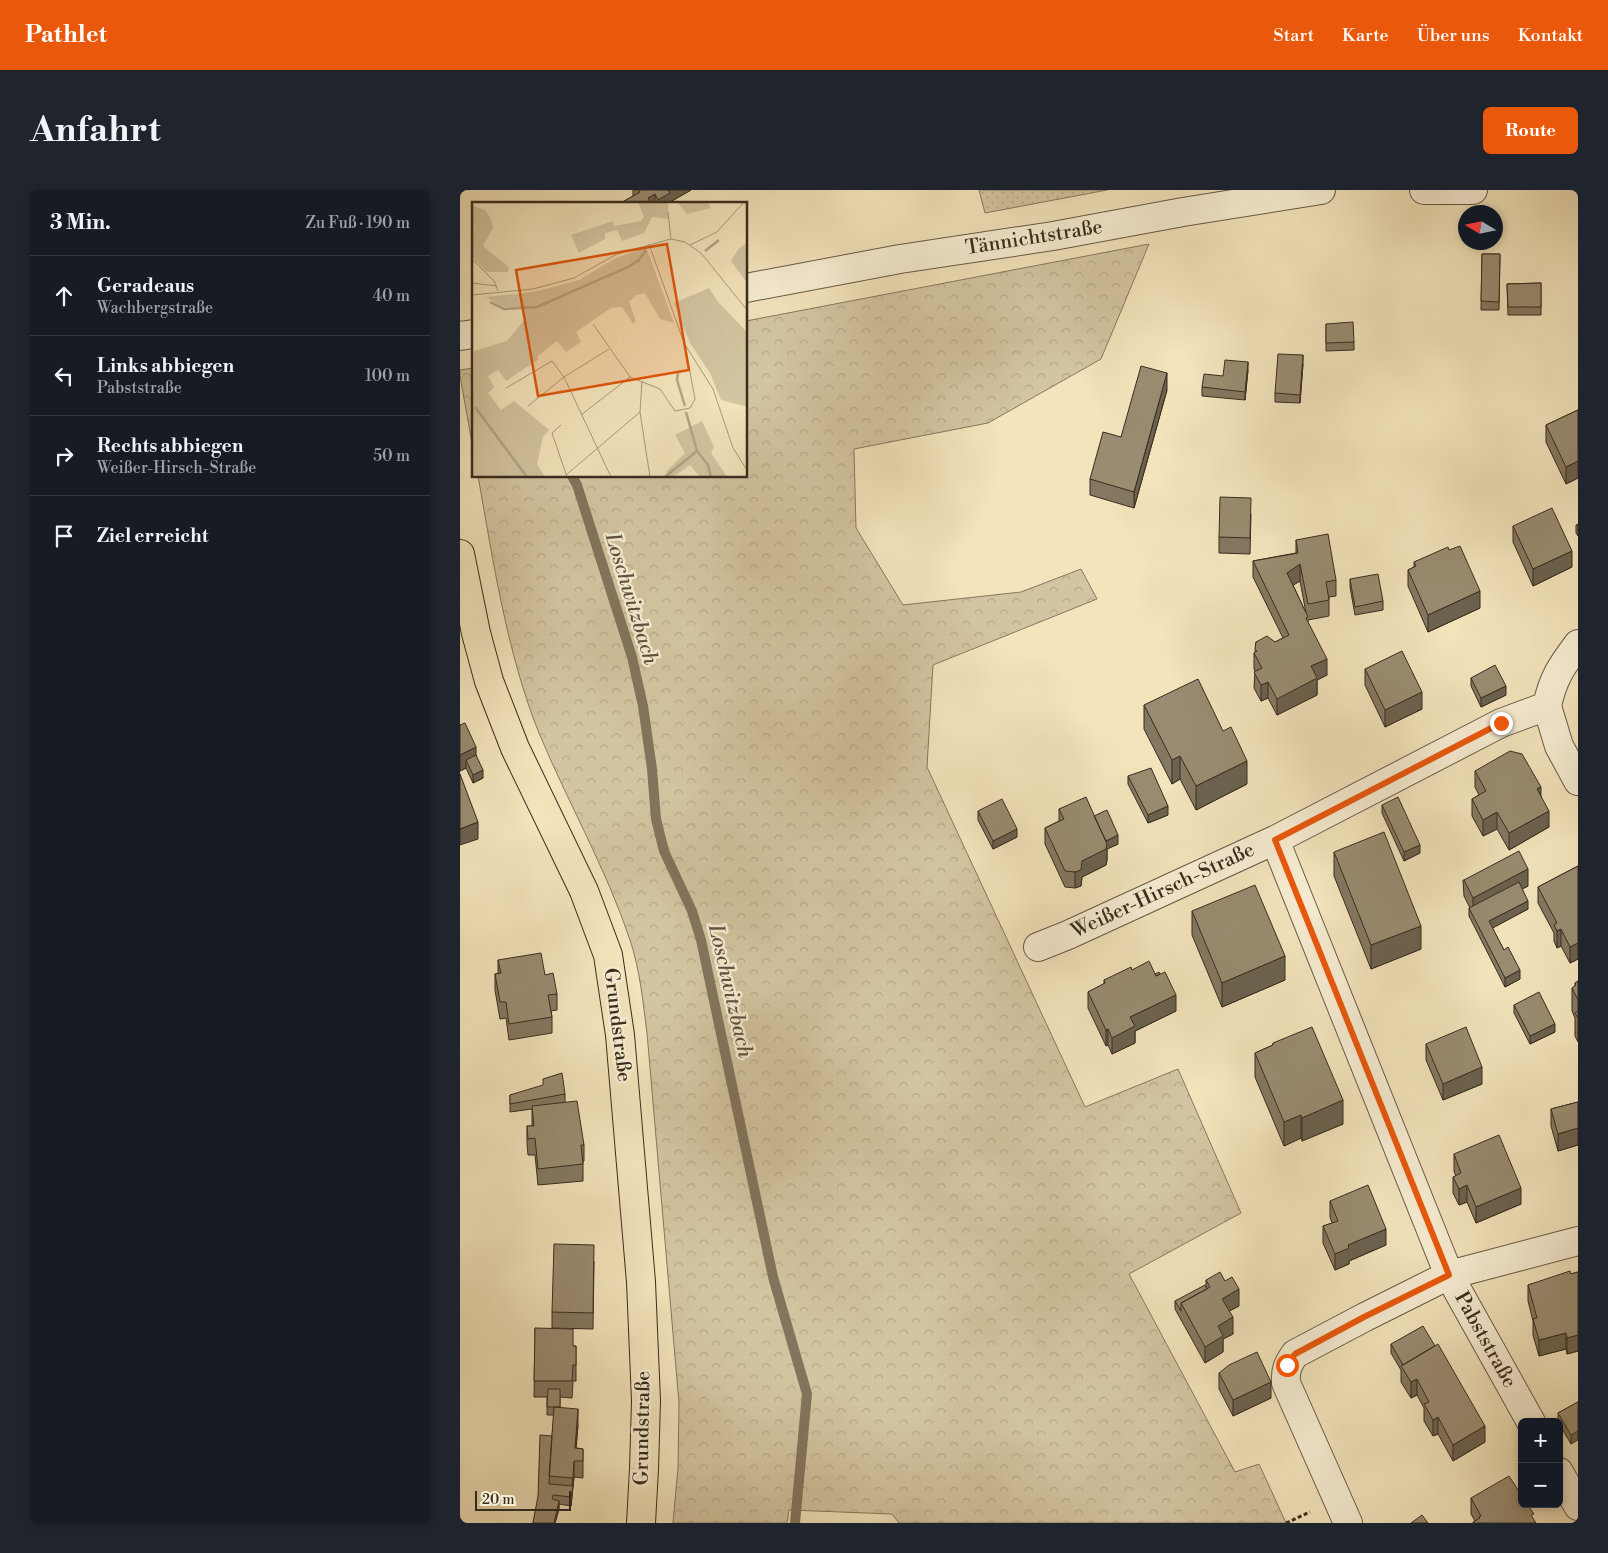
<!DOCTYPE html>
<html lang="de">
<head>
<meta charset="utf-8">
<style>
  :root { --surface:#171b24; --page:#20242c; --text:#f1f3f6; --muted:#9ea1a6; --line:#363941; --accent:#ea580c }
  body { margin:0; font-family:"Libre Bodoni",serif; background:var(--page); color:var(--text) }
  .controls { position:absolute; right:15px; bottom:15px; display:grid; overflow:hidden; border-radius:8px; box-shadow:0 2px 8px #0003 }
  .controls button { width:45px; height:45px; display:grid; place-items:center; padding:0; border:0; border-bottom:1px solid var(--line); background:var(--surface); color:var(--text); font:25px sans-serif }
  .compass { position:absolute; left:998px; top:15px; width:45px; height:45px; border-radius:50%; background:var(--surface); box-shadow:0 2px 8px #0003; rotate:280deg }
  .scale { position:absolute; left:15px; bottom:12px; width:96px; box-sizing:border-box; padding-left:5px; border:2px solid #382c1f; border-top:0; font-size:14px; line-height:18px; white-space:nowrap; color:#382c1f; -webkit-text-stroke:4px #f7edd3; paint-order:stroke }
  .stop { position:absolute; width:15px; height:15px; margin:-11px; border:4px solid #ea580c; border-radius:50%; background:#fff }
  .stop.end { background:#ea580c; border-color:#fff; box-shadow:0 1px 5px #0008 }
  .list { margin:0; padding:0; list-style:none }
  h2 { display:flex; justify-content:space-between; align-items:center; height:65px; margin:0; padding:0 20px; font-size:21px }
  h2 small { font-size:16px; font-weight:400; color:var(--muted) }
  .list li { display:grid; grid-template-columns:32px 1fr auto; gap:15px; align-items:center; box-sizing:border-box; height:80px; padding:0 20px; border-top:1px solid var(--line) }
  .list b { display:block; font-size:19px; white-space:nowrap }
  .list p { margin:0; font-size:16px; white-space:nowrap; color:var(--muted) }
  .list em { font-size:16px; font-style:normal; color:var(--muted) }
  .icon { flex:none; width:28px; height:28px; fill:none; stroke:currentColor; stroke-width:2; stroke-linecap:round; stroke-linejoin:round }
  .map { position:relative; flex:none; width:1118px; height:1333px; overflow:hidden; border-radius:8px }
  header { display:flex; align-items:center; gap:30px; box-sizing:border-box; height:70px; padding:0 25px; background:var(--accent); color:#fff }
  header strong { font-size:24px }
  nav { display:flex; gap:28px; margin-inline-start:auto; font-size:18px }
  .intro { display:flex; align-items:center; justify-content:space-between; box-sizing:border-box; height:120px; padding:0 30px }
  h1 { margin:0; font-size:35px }
  .button { padding:12px 22px; border-radius:8px; background:var(--accent); color:#fff; font-size:18px; font-weight:700 }
  main { display:flex; gap:30px; padding:0 30px }
  aside { flex:1; background:var(--surface); border-radius:8px; box-shadow:0 2px 8px #0003 }
  .map>svg:first-child { display:block }
  .forest { fill:url(#forest-crowns); stroke:#867860 }
  .garden { fill:url(#garden-dots); stroke:#867860 }
  .lines { fill:none; stroke-linecap:round; stroke-linejoin:round }
  .stream { stroke:#82755d; stroke-width:10 }
  .minor-casing { stroke:#675a46; stroke-width:30 }
  .major-casing { stroke:#382c1f; stroke-width:30 }
  .path { stroke:#382c1f; stroke-width:3; stroke-dasharray:4 2.5; stroke-linecap:butt }
  .minor { stroke:#f7edd3; stroke-width:28 }
  .major { stroke:#f3e4bc; stroke-width:28 }
  .wall { fill:#847861; stroke:#382c1f; fill-rule:evenodd }
  .shaded-wall { fill:#6b624f; stroke:#382c1f }
  .building { fill:#998c71; stroke:#382c1f }
  .route { stroke:#ea580c; stroke-width:6 }
  .labels { text-anchor:middle; dominant-baseline:central; stroke-width:5; stroke-linejoin:round; paint-order:stroke }
  .street-label { font-size:20px; fill:#382c1f; stroke:#f7edd3 }
  .water-label { font-size:21px; font-style:italic; fill:#5d503e; stroke:#f7edd3 }
  .inset-river { fill:none; stroke:#b3a587; stroke-width:2.5 }
  .inset-road { fill:none; stroke:#a89a7d; stroke-width:1 }
  .view { fill:#df570d; fill-opacity:0.15; stroke:#df570d; stroke-width:2.5 }
  .inset-edge { fill:none; stroke:#382c1f; stroke-width:2.5 }
</style>
</head>
<body>
<header>
<strong>Pathlet</strong>
<nav><a>Start</a><a>Karte</a><a>Über uns</a><a>Kontakt</a></nav>
</header>
<div class="intro"><h1>Anfahrt</h1><a class="button">Route</a></div>
<main>
<aside>
<h2>3 Min.<small>Zu Fuß · 190 m</small></h2>
<ul class="list">
<li><svg class="icon" aria-label="ahead" viewBox="0 0 24 24"><path d="M12 20V5M6 11l6-6 6 6"/></svg><div><b>Geradeaus</b><p>Wachbergstraße</p></div><em>40 m</em></li>
<li><svg class="icon" aria-label="left" viewBox="0 0 24 24"><path d="M17 20v-9H6M10 6l-5 5 5 5"/></svg><div><b>Links abbiegen</b><p>Pabststraße</p></div><em>100 m</em></li>
<li><svg class="icon" aria-label="right" viewBox="0 0 24 24"><path d="M7 20v-9h11M14 6l5 5-5 5"/></svg><div><b>Rechts abbiegen</b><p>Weißer-Hirsch-Straße</p></div><em>50 m</em></li>
<li><svg class="icon" aria-label="arrive" viewBox="0 0 24 24"><path d="M6 21V4h12l-3 4 3 4H6"/></svg><div><b>Ziel erreicht</b></div></li>
</ul>
</aside>
<div class="map">
<svg width="1118" height="1333" viewBox="0 0 1118 1333">
  <defs>
    <pattern id="forest-crowns" width="20" height="18" patternUnits="userSpaceOnUse" patternTransform="scale(1.25)"><rect width="20" height="18" fill="#d3c5a1"/><path d="M2 6a3 3 0 1 1 6 0M12 15a3 3 0 1 1 6 0" fill="none" stroke="#b6a98a"/></pattern>
    <pattern id="garden-dots" width="8" height="8" patternUnits="userSpaceOnUse" patternTransform="scale(1.25)"><rect width="8" height="8" fill="#d3c5a1"/><path d="M2 2h.1M6 6h.1" fill="none" stroke="#b6a98a" stroke-width="1.8" stroke-linecap="round"/></pattern>
  </defs>
  <rect width="100%" height="100%" fill="#f3e4bc"/>
  <filter id="stains"><feTurbulence type="fractalNoise" baseFrequency=".004" numOctaves="4"/><feColorMatrix values="0 0 0 0 .2 0 0 0 0 .09 0 0 0 0 .02 0 0 0 .5 -.17"/></filter>
  <radialGradient id="worn" r=".72"><stop offset=".6" stop-color="#630" stop-opacity="0"/><stop offset="1" stop-color="#630" stop-opacity=".3"/></radialGradient>
  <!-- forest -->
  <path class="forest" d="M689,54L641,169L528,233L394,259L396,338L443,415L561,402L621,379L637,409L473,475L467,577L625,917L718,879L781,1023L669,1084L775,1282L799,1274L826,1333H439L432,1324L329,1320L327,1333H213L218,1278L219,1213L187,843C183,812 180,780 170,750C146,678 108,613 79,543C47,464 33,370 18,286H286V131Z
    M14,178V264L0,186V180Z"/>
  <!-- garden -->
  <path class="garden" d="M519,0H647L525,23Z"/>
  <g class="lines">
    <!-- stream -->
    <path class="stream" d="M112,286L117,295L172,467L183,516L192,579L196,629L204,661L232,721L241,750L313,1087L347,1204L335,1333"/>
    <!-- minor casing -->
    <g class="minor-casing">
      <path id="minor" d="M964,0H1013
        M286,98L440,69L593,46L723,22L861,0
        M0,146L14,144
        M1087,516L1099,556L1118,591
        M1087,516C1093,488 1101,477 1118,454
        M815,650L989,1085L1071,1232
        M578,757L608,745L815,650L1041,533L1087,516
        M1099,1282L1118,1316
        M888,1333L826,1193C825,1180 828,1174 835,1164L905,1127L989,1085L1118,1051"/>
    </g>
    <!-- major casing -->
    <g class="major-casing">
      <path id="major" d="M0,364L16,443L29,491L55,558L124,701L148,765L160,845L181,1092L186,1211L184,1279L181,1333"/>
    </g>
    <!-- path -->
    <path class="path" d="M826,1333L850,1322"/>
    <!-- minor -->
    <use href="#minor" class="minor"/>
    <!-- major -->
    <use href="#major" class="major"/>
  </g>
  <!-- wall -->
  <path class="wall" d="M173,0H231L210,12V14H159L173,6Z
    M1022,64H1040L1039,120H1021Z
    M1081,93V125H1048L1047,94Z
    M866,134L894,152V160L866,161Z
    M843,174L840,213L815,212V203Z
    M788,180L785,210L742,206V197L763,186Z
    M707,200L674,318L630,305V289L661,247Z
    M1118,220V288L1106,294L1086,252V235Z
    M791,324L790,364L759,363V347Z
    M1118,334V346L1116,343V335Z
    M1053,336L1112,377L1073,396L1053,352Z
    M836,350L876,390V406L869,407V426L848,430V433L867,485L857,490V505L817,525L808,508L801,511L794,498L795,481L794,479V463L795,462L796,452H815L823,448L793,387V371L836,363ZM840,391L846,423L833,395Z
    M989,360L1020,418L968,442L948,396V380L954,377V372Z
    M890,389L923,411V420L895,425L890,397Z
    M905,479L962,519L925,537L905,495Z
    M1011,488L1046,505L1021,517L1011,496Z
    M684,515L787,594L736,620L720,589L712,594L684,539Z
    M0,535L16,565L23,588L13,593L6,578L0,581Z
    M1015,581L1081,606L1089,637L1049,660L1037,639L1023,646L1012,626V609L1019,605L1015,597Z
    M668,586L708,625L688,633L668,594Z
    M922,615L960,663L944,671L922,623Z
    M599,619L634,626L658,654L647,659V670L646,675L622,687L621,696L615,698L605,697L585,654V638L599,631Z
    M518,621L557,647L533,659L518,630Z
    M874,662L961,759L911,779L874,686Z
    M1118,676V769L1110,773L1101,756L1097,758L1094,751V743L1078,713V697Z
    M1003,690L1068,696L1062,699L1068,719L1032,738L1044,760L1060,789L1045,797L1009,726V718H1010L1004,706Z
    M732,721L825,790L762,817L732,745Z
    M38,770L85,785L97,804V820L91,821L92,827V843L49,850L46,828L40,829L35,800V784H38Z
    M672,780L695,784L716,821L675,841V853L652,864L648,855L646,856L628,818V802L644,794V790Z
    M1118,791V852L1115,846V828L1112,821V798L1115,796V793Z
    M1054,815L1095,842L1070,854L1054,823Z
    M813,853L883,934L842,951L841,948L824,956L795,887V863L813,855Z
    M966,854L1022,894L983,910L966,870Z
    M105,904V913L124,955V971H123V991L78,995L75,965H68L67,953V936H72V919L50,922V905Z
    M1118,912V955L1098,961L1091,936V919Z
    M994,964L1061,1014L1016,1033L1007,1012L999,1015L993,1003V987L996,986L994,981Z
    M870,1011L926,1055L889,1071V1074L875,1080L863,1053V1036L872,1033L870,1027Z
    M134,1071L133,1139L92,1138V1122Z
    M1118,1082V1161L1107,1164L1106,1159L1079,1166L1073,1145V1131L1068,1111V1095Z
    M746,1090L779,1116L769,1121L773,1144L763,1149V1162L745,1173L715,1119V1111L746,1097Z
    M75,1138L113,1156H116V1191H113L112,1208L100,1207V1218L118,1235L116,1258L123,1259V1288L114,1287L111,1316L99,1314V1319L95,1333H73L92,1246L94,1225H87V1207H74Z
    M931,1154L1025,1252L993,1271L978,1244L973,1246L964,1231V1218L957,1205L951,1208L941,1192V1180L931,1163Z
    M759,1183L811,1208L773,1226L759,1199Z
    M1118,1212L1111,1254L1099,1234V1232H1098V1223Z
    M1062,1306L1015,1331L1011,1324V1308Z"/>
  <!-- shaded-wall -->
  <path class="shaded-wall" d="M207,0H231L210,12V14H198V10Z
    M195,4V14H188V8Z
    M843,165V174L840,213V205Z
    M788,172V180L785,210V202Z
    M707,183V200L674,318V302Z
    M1118,271V288L1106,294V277Z
    M1112,361V377L1073,396V379Z
    M840,374V391L827,399V383Z
    M1020,401V418L968,442V425Z
    M867,469V485L857,490V505L817,525V509L851,476Z
    M808,492V508L801,511V495Z
    M1046,496V505L1021,517V508Z
    M962,502V519L925,537V520Z
    M16,557V574L6,570V578L0,581V565Z
    M720,566V589L712,594V570Z
    M787,571V594L736,620V596Z
    M23,580V588L13,593V585Z
    M1081,597V614L1077,599Z
    M708,616V625L688,633V625Z
    M1089,621V637L1049,660V643Z
    M1037,622V639L1023,646V630Z
    M18,632V649L0,655V639Z
    M557,639V647L533,659V651Z
    M658,645V654L647,659V670L646,675L622,687L621,696L615,698V682L622,671L643,653Z
    M960,655V663L944,671V662Z
    M1068,679V696L1013,724V708Z
    M1068,711V719L1029,740V731Z
    M961,736V759L911,779V755Z
    M1101,739V756L1097,758V741Z
    M1118,753V769L1110,773V757Z
    M825,766V790L762,817V793Z
    M1060,780V789L1045,797V788Z
    M716,805V821L675,841V853L652,864V848L670,827Z
    M1095,834V842L1070,854V846Z
    M648,839V855L646,856V840Z
    M1022,877V894L983,910V894Z
    M883,910V934L842,951V928Z
    M841,925V948L824,956V932Z
    M1118,938V955L1098,961V944Z
    M1007,995V1012L999,1015V999Z
    M1061,998V1014L1016,1033V1017Z
    M926,1039V1055L889,1071V1074L875,1080V1064L888,1055Z
    M779,1099V1116L762,1125V1109Z
    M773,1127V1144L763,1149V1162L745,1173V1157L758,1136Z
    M1106,1143V1159L1079,1166V1150Z
    M1118,1145V1161L1107,1164V1148Z
    M957,1189V1205L951,1208V1192Z
    M811,1192V1208L773,1226V1210Z
    M118,1219V1235L115,1271V1258Z
    M978,1227V1244L973,1246V1230Z
    M1025,1236V1252L993,1271V1255Z
    M1118,1241V1250L1111,1254V1245Z
    M114,1271V1287L111,1316V1307Z
    M99,1311V1319L95,1333H94Z"/>
  <!-- building -->
  <path class="building" d="M178,0H208L210,3L198,10L195,4L188,8L191,14H159L180,2Z
    M1022,64H1040L1039,112L1021,111Z
    M1081,93V117H1048L1047,94Z
    M893,132L894,152L866,153V134Z
    M818,164L843,165L840,205L815,203Z
    M765,170L788,172L785,202L742,197L744,184L763,186Z
    M681,176L707,183L674,302L630,289L643,242L661,247Z
    M1118,220V271L1106,277L1086,235Z
    M760,307L791,308L790,348L759,347Z
    M1092,318L1112,361L1073,379L1053,336Z
    M868,344L876,390L866,392L869,410L848,414L840,374L827,383L848,427L846,428L867,469L851,476L857,488L817,509L808,492L801,495L794,482L802,478L794,463L797,461L795,459L796,452L807,446L815,452L829,445L793,371L838,363L836,350Z
    M1000,356L1020,401L968,425L948,380L956,376L954,372L988,357L989,360Z
    M918,384L923,411L895,417L890,389Z
    M942,461L962,502L925,520L905,479Z
    M1035,475L1046,496L1021,508L1011,488Z
    M738,489L763,541L771,537L787,571L736,596L720,566L712,570L684,515Z
    M5,533L16,557L0,565V535Z
    M1050,561L1062,564L1081,597L1077,599L1089,621L1049,643L1037,622L1023,630L1012,609L1026,601L1015,581Z
    M16,565L23,580L13,585L6,570Z
    M691,578L708,616L688,625L668,586Z
    M0,584L18,632L0,639Z
    M626,607L647,654L646,659L622,671L621,680L615,682L605,681L585,638L604,629L599,619Z
    M938,607L960,655L944,662L922,615Z
    M542,609L557,639L533,651L518,621Z
    M647,620L658,645L646,651L634,626Z
    M924,642L961,736L911,755L874,662Z
    M1059,661L1068,679L1013,708L1004,690Z
    M1118,676V753L1110,757L1101,739L1097,741L1094,735L1097,733L1078,697Z
    M1059,692L1068,711L1029,731L1044,760L1048,757L1060,780L1045,788L1009,718Z
    M795,695L825,766L762,793L732,721Z
    M81,763L85,785L93,783L97,804L88,805L92,827L49,834L46,812H40L35,784L41,783L38,770Z
    M689,771L696,786L705,782L716,805L670,827L675,836L652,848L648,839L646,840L628,802L645,793L644,790L671,777L672,780Z
    M699,782L700,784L696,786L695,784Z
    M1118,791V810L1112,798L1116,795L1115,793Z
    M1079,802L1095,834L1070,846L1054,815Z
    M1118,821V828L1115,823Z
    M852,837L883,910L842,928L841,925L824,932L795,863L813,855V853Z
    M1006,837L1022,877L983,894L966,854Z
    M102,883L105,904L50,914V905L83,895V889Z
    M117,911L124,955H121L123,974L78,979L75,948L68,949L67,936H74L72,916Z
    M1118,912V938L1098,944L1091,919Z
    M1039,945L1061,998L1016,1017L1007,995L999,999L993,987L1001,983L994,964Z
    M908,995L926,1039L888,1055L889,1058L875,1064L863,1036L878,1031L870,1011Z
    M94,1054L134,1055L133,1123L92,1122Z
    M1110,1081L1111,1084L1118,1082V1145L1107,1148L1106,1143L1079,1150L1073,1129L1077,1128L1068,1095Z
    M760,1082L765,1091L772,1087L779,1099L762,1109L773,1127L758,1136L763,1146L745,1157L721,1113L750,1097L746,1090Z
    M745,1095L747,1099L721,1113V1121L715,1111Z
    M963,1136L975,1156L943,1175L931,1154Z
    M75,1138L113,1139V1156H116V1175H113L112,1191H74Z
    M978,1154L1025,1236L993,1255L978,1227L973,1230L964,1214L969,1212L957,1189L951,1192L941,1176Z
    M797,1162L811,1192L773,1210L759,1183L769,1175Z
    M88,1199H100V1217H87Z
    M1118,1212V1241L1111,1245L1098,1223Z
    M94,1217L118,1219L115,1258L123,1259V1271H114L113,1288L89,1286Z
    M80,1245L92,1246L89,1294L113,1296L111,1307L93,1305L92,1309L99,1311L94,1333H73L78,1306Z
    M1049,1286L1062,1306V1314H1067L1074,1324L1071,1325L1076,1333H1013V1332L1020,1328L1019,1327L1021,1326L1011,1308Z
    M962,1325L968,1333H951Z"/>
  <g class="lines">
    <!-- route -->
    <path class="route" d="M827,1175L835,1164L904,1127L989,1085L815,650L1041,533"/>
  </g>
  <g class="labels">
    <!-- street labels -->
    <g class="street-label">
      <text transform="translate(574 48) rotate(-9)">Tännichtstraße</text>
      <text transform="translate(703 701) rotate(-25)">Weißer-Hirsch-Straße</text>
      <text transform="translate(157 835) rotate(83)">Grundstraße</text>
      <text transform="translate(1025 1150) rotate(61)">Pabststraße</text>
      <text transform="translate(183 1238) rotate(-89)">Grundstraße</text>
    </g>
    <!-- water labels -->
    <g class="water-label">
      <text transform="translate(171 409) rotate(73)">Loschwitzbach</text>
      <text transform="translate(270 801) rotate(77)">Loschwitzbach</text>
    </g>
  </g>
  <!-- overview -->
  <g transform="translate(12 12)">
    <rect width="275" height="275" fill="#f3e4bc"/>
    <path d="M166,0H203L196,1L197,17L180,15L172,31L150,39L145,28L133,31V37L107,51L99,33L141,19L142,24L169,19L172,15ZM205,0H236L239,6L215,12ZM0,3L13,8L19,17L21,26L11,44L37,65L36,70H15L0,55ZM275,41V81L259,59L267,46ZM174,45L202,121L188,117L173,91L164,93L157,100L164,119L161,122L150,105L139,106L104,130L109,140L94,150L85,139L65,155L67,157L34,179L26,168L16,174L22,185L16,191L29,208L42,199L77,228L71,235L65,262L73,275H0L2,149L35,139L53,117L52,105H31L14,95L62,90L107,78L142,57ZM246,100L275,130V150L263,135L256,132L245,114L240,103ZM230,219L242,245L239,251L255,275H228L218,263L201,275H196L194,270L213,251L203,233Z" fill="#d3c5a1"/>
    <path d="M237,86L246,100L240,103L245,114L256,132L263,135L275,150V205L249,198L238,171L218,141L202,101Z" fill="#d3c5a1"/>
    <path class="inset-river" d="M233,49L247,38M18,100L32,107L65,105L154,66L167,58L174,48M206,171L205,178L213,204M3,205L55,275M214,210L225,249L236,263L239,275M193,275L225,249"/>
    <path class="inset-road" d="M196,10L199,37M177,42L212,141L241,187L261,246L275,268M218,43L245,30L272,0M0,57L22,79L26,89M0,81L25,84M0,93L61,87L102,76L145,52L199,37L213,40L229,51L275,108M121,122L158,175L188,187L203,209L218,206L223,197L213,143M170,179L168,210L178,275M34,186L80,159L92,175L139,275M56,204L92,175L137,147M109,213L158,175M89,223L80,231L95,275M94,273L168,210"/>
    <path class="view" d="M195,42L217,168L66,194L44,68Z"/>
    <rect width="275" height="275" class="inset-edge"/>
  </g>
  <rect width="100%" height="100%" filter="url(#stains)"/>
  <rect width="100%" height="100%" fill="url(#worn)"/>
</svg>
<div class="controls">
<button>+</button>
<button>−</button>
</div>
<svg class="compass" viewBox="-18 -18 36 36"><path d="M0-13l5 13h-10z" fill="#e53935"/><path d="M0 13l5-13h-10z" fill="#9ea1a6"/></svg>
<div class="scale">20 m</div>
<div class="stop" style="left:827px;top:1175px"></div>
<div class="stop end" style="left:1041px;top:533px"></div>
</div>
</main>
</body>
</html>
